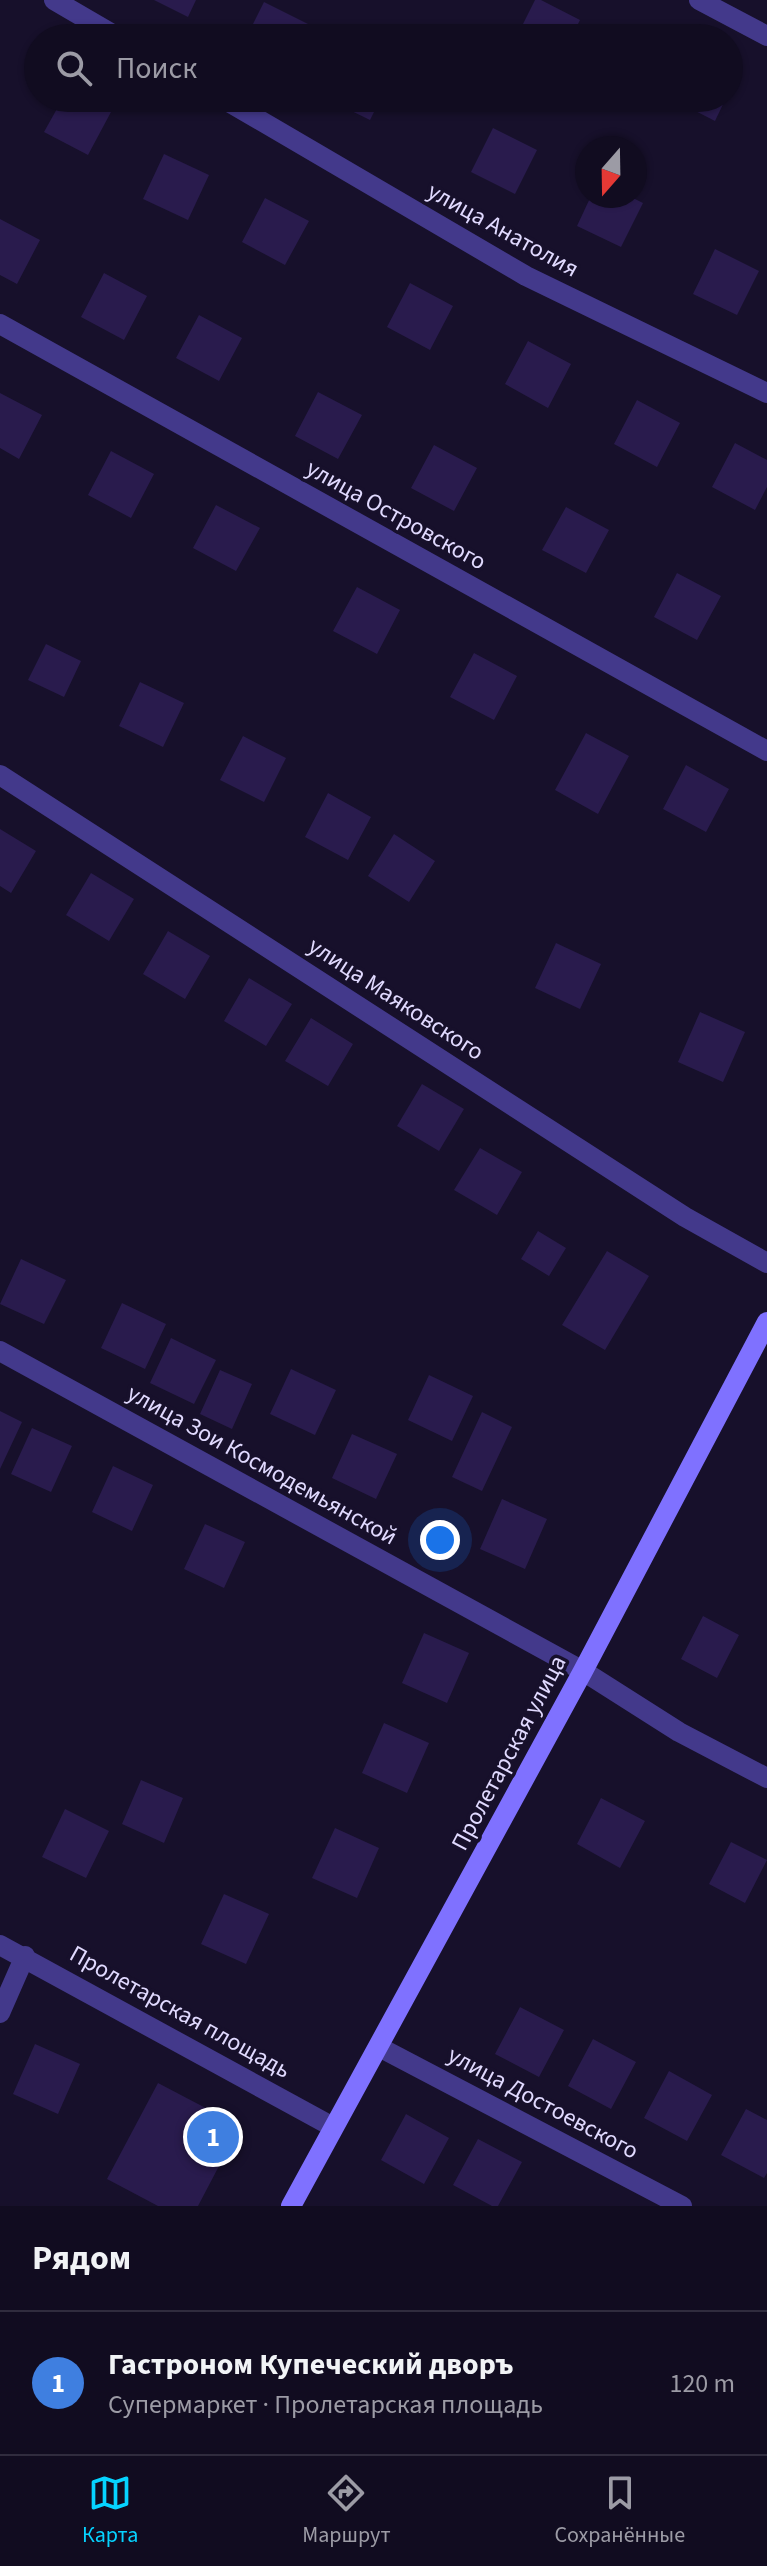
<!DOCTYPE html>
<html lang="ru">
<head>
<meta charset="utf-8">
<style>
  :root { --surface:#110c20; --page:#1e1a2d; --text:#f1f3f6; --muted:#9c9ba5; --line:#302c3e; --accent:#06d3ff }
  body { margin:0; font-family:"Source Sans 3",sans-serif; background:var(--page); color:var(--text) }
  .compass { position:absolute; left:575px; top:136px; width:72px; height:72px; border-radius:50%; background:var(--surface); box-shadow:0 2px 6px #0004; rotate:200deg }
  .you { position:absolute; left:440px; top:1540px; width:28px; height:28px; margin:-20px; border:6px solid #fff; border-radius:50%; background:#1a73e8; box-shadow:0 0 0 12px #1a73e833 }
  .badge { display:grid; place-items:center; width:52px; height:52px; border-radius:50%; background:var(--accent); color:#fff; font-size:26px; font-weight:700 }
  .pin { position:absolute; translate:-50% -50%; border:4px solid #fff; box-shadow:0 2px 8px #0006 }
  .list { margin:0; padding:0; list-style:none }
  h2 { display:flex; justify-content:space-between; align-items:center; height:104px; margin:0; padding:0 32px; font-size:34px }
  h2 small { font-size:26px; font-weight:400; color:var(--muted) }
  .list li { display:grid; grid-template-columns:52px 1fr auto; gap:24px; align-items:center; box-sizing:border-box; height:144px; padding:0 32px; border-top:2px solid var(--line) }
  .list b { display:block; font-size:30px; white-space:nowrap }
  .list p { margin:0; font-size:26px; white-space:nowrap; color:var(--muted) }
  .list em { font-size:26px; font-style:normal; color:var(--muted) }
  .icon { flex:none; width:44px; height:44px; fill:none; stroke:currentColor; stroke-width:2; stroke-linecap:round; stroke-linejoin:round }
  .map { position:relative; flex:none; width:767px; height:2206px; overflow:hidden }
  .search { position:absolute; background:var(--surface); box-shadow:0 2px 6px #0004; left:24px; right:24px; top:24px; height:88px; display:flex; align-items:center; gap:20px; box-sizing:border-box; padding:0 28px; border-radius:44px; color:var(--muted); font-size:30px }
  .sheet { height:248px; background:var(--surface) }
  nav { display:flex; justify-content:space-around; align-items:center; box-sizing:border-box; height:112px; border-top:2px solid var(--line); background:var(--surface); font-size:22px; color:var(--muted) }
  nav a { display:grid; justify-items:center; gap:4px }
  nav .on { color:var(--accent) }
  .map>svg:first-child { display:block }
  .building { fill:#291b4d }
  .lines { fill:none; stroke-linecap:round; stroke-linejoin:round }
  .street { stroke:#43398b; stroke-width:20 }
  .secondary { stroke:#7f71ff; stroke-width:20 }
  .labels { text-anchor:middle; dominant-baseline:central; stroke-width:7; stroke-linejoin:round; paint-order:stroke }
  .street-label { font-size:24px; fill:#e1daff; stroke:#17102b }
</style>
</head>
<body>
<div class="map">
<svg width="767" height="2206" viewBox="0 0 767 2206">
  <rect width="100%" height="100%" fill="#17102b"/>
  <!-- building -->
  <path class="building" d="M154,0H196L188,17Z
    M535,0H541L580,20L571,38H516Z
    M264,2L308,24L301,38H246Z
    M63,98H86L111,112L88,155L44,132Z
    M325,98H381L370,120Z
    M670,98H726L715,121Z
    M493,128L537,150L515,194L471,172Z
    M164,154L209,175L188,220L143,199Z
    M591,196H629L643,203L621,247L577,226Z
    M265,198L309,221L285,265L242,242Z
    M0,219L40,240L17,284L0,275Z
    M715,249L759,271L737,315L693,294Z
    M104,273L147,296L124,340L81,317Z
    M410,283L453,306L430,350L387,327Z
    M199,315L242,338L219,381L176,358Z
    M528,341L571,364L548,408L505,384Z
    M318,392L362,415L338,459L295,436Z
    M0,393L42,415L19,459L0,448Z
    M637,400L680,423L657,467L614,444Z
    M735,443L767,460V487L755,510L712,487Z
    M434,445L477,468L454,511L411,488Z
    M111,451L154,474L131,518L88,495Z
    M216,505L260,528L236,571L193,548Z
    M566,507L609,530L586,573L542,550Z
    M677,573L721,596L697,640L654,617Z
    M357,587L400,610L377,654L333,631Z
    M46,644L81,661L64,697L28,680Z
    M474,653L517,676L494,720L450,697Z
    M140,682L184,703L163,747L119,726Z
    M586,733L629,756L598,814L555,790Z
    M243,736L286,758L264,802L220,780Z
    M686,765L729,789L706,832L663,809Z
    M328,793L371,817L348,860L305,837Z
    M0,829L36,851L11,893L0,886Z
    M394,834L435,861L409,902L368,876Z
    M91,873L134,899L109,941L66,915Z
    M168,931L210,956L185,999L143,974Z
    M556,943L601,964L580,1009L535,988Z
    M249,978L292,1004L266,1046L224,1021Z
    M700,1012L745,1032L723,1082L678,1062Z
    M311,1018L353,1044L328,1086L285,1061Z
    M422,1084L464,1109L439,1151L397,1126Z
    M480,1148L522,1172L497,1215L454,1190Z
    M538,1231L566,1248L549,1276L521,1259Z
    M607,1251L649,1276L605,1350L562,1325Z
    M21,1259L66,1280L44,1324L0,1304Z
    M122,1303L166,1324L145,1369L101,1348Z
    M171,1338L216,1360L194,1404L150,1383Z
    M291,1369L336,1390L315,1435L270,1414Z
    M220,1370L252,1384L232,1429L200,1414Z
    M429,1375L473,1396L452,1441L408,1420Z
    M0,1411L22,1422L0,1469Z
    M482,1412L512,1427L482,1491L452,1477Z
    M32,1428L72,1446L51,1492L11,1474Z
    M352,1434L397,1454L376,1499L332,1478Z
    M113,1466L153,1485L132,1531L92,1512Z
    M502,1499L547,1519L525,1569L480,1549Z
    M205,1524L245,1542L224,1588L184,1569Z
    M703,1616L739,1635L717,1678L681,1659Z
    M424,1633L469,1653L447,1703L402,1683Z
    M384,1723L429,1743L407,1793L362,1773Z
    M141,1780L183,1798L164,1843L122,1824Z
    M601,1798L645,1821L620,1868L577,1844Z
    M65,1809L109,1831L86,1878L42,1857Z
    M335,1828L379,1848L357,1898L312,1878Z
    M731,1842L767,1860L745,1903L709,1884Z
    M224,1894L269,1914L246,1964L201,1944Z
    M520,2007L564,2030L539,2077L495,2054Z
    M593,2039L636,2062L611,2109L568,2086Z
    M35,2044L80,2064L58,2114L13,2094Z
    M669,2071L712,2095L687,2141L644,2118Z
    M158,2083L240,2126L198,2206H158L107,2179Z
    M746,2109L767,2120V2173L764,2178L721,2155Z
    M406,2114L449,2138L424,2184L381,2160Z
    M478,2139L522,2162L498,2206H492L453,2185Z"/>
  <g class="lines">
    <!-- street -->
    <path class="street" d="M54,0L119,38
      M699,0L767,36
      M222,98L526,276L767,393
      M0,324L767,751
      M0,775L685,1217L767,1263
      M0,1351L583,1671L679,1732L767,1778
      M0,1945L333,2127
      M0,2013L25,1956
      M379,2047L682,2206"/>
    <!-- secondary -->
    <path class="secondary" d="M291,2206L583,1671L767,1322"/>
  </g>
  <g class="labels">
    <!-- street labels -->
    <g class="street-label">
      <text transform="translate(503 230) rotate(29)">улица Анатолия</text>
      <text transform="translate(396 515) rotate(29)">улица Островского</text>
      <text transform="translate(396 999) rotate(33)">улица Маяковского</text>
      <text transform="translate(262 1465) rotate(29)">улица Зои Космодемьянской</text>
      <text transform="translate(509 1753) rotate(-62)">Пролетарская улица</text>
      <text transform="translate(180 2012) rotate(29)">Пролетарская площадь</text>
      <text transform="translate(543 2103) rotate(28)">улица Достоевского</text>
    </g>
  </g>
</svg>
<svg class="compass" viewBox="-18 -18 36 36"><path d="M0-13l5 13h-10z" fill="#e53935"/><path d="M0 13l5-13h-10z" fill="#9c9ba5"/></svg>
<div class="you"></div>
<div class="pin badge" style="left:213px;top:2137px;background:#3f7fe0">1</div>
<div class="search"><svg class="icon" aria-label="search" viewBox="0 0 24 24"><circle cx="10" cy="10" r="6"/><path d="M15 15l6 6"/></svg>Поиск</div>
</div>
<section class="sheet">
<h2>Рядом<small></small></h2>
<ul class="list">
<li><span class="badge" style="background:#3f7fe0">1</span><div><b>Гастроном Купеческий дворъ</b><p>Супермаркет · Пролетарская площадь</p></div><em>120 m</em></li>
</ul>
</section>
<nav>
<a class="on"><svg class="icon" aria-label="map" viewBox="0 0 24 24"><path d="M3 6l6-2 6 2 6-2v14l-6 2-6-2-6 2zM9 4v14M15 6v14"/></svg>Карта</a>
<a><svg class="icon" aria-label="directions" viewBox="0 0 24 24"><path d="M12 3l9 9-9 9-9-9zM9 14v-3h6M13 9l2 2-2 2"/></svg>Маршрут</a>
<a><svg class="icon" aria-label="saved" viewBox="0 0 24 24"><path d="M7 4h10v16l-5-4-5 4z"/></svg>Сохранённые</a>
</nav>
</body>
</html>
